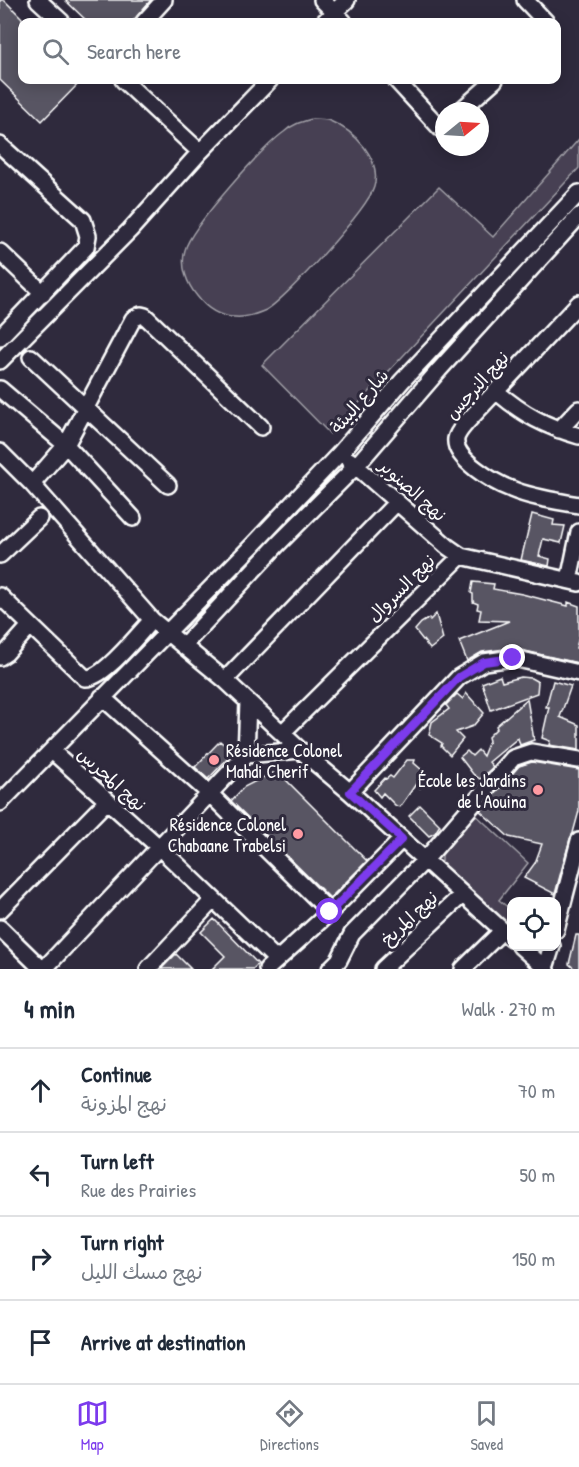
<!DOCTYPE html>
<html lang="en">
<head>
<meta charset="utf-8">
<style>
  :root { --surface:#fff; --page:#f6f6f7; --text:#1f2937; --muted:#747a83; --line:#e0e1e3; --accent:#7c3aed }
  body { margin:0; font-family:"Patrick Hand","Playpen Sans Arabic",sans-serif; background:var(--page); color:var(--text) }
  .controls { position:absolute; right:18px; bottom:18px; display:grid; overflow:hidden; border-radius:12px; box-shadow:0 3px 15px #0003 }
  .controls button { width:54px; height:54px; display:grid; place-items:center; padding:0; border:0; border-bottom:2px solid var(--line); background:var(--surface); color:var(--text); font:30px sans-serif }
  .compass { position:absolute; left:435px; top:102px; width:54px; height:54px; border-radius:50%; background:var(--surface); box-shadow:0 3px 15px #0003; rotate:72deg }
  .stop { position:absolute; width:18px; height:18px; margin:-14px; border:4px solid #7c3aed; border-radius:50%; background:#fff }
  .stop.end { background:#7c3aed; border-color:#fff; box-shadow:0 2px 6px #0008 }
  .list { margin:0; padding:0; list-style:none }
  h2 { display:flex; justify-content:space-between; align-items:center; height:78px; margin:0; padding:0 24px; font-size:26px }
  h2 small { font-size:20px; font-weight:400; color:var(--muted) }
  .list li { display:grid; grid-template-columns:39px 1fr auto; gap:18px; align-items:center; box-sizing:border-box; height:84px; padding:0 24px; border-top:2px solid var(--line) }
  .list b { display:block; font-size:22px; white-space:nowrap }
  .list p { margin:0; font-size:20px; white-space:nowrap; color:var(--muted) }
  .list em { font-size:20px; font-style:normal; color:var(--muted) }
  .icon { flex:none; width:33px; height:33px; fill:none; stroke:currentColor; stroke-width:2; stroke-linecap:round; stroke-linejoin:round }
  .map { position:relative; flex:none; width:579px; height:969px; overflow:hidden }
  .search { position:absolute; background:var(--surface); box-shadow:0 3px 15px #0003; left:18px; right:18px; top:18px; height:66px; display:flex; align-items:center; gap:15px; box-sizing:border-box; padding:0 21px; border-radius:12px; color:var(--muted); font-size:22px }
  .sheet { height:414px; background:var(--surface) }
  nav { display:flex; justify-content:space-around; align-items:center; box-sizing:border-box; height:84px; border-top:2px solid var(--line); background:var(--surface); font-size:16px; color:var(--muted) }
  nav a { display:grid; justify-items:center; gap:3px }
  nav .on { color:var(--accent) }
  .map>svg:first-child { display:block }
  .green { fill:#464152; stroke:#a2a0a8; stroke-width:1.5 }
  .building { fill:#595564; stroke:#fff; stroke-width:1.5 }
  .lines { fill:none; stroke-linecap:round; stroke-linejoin:round }
  .minor-casing { stroke:#fff; stroke-width:20 }
  .minor { stroke:#2f2a3d; stroke-width:15 }
  .route { stroke:#7c3aed; stroke-width:8 }
  .poi-dot { fill:#ff9aa2; stroke:#2f2a3d; stroke-width:2 }
  .labels { text-anchor:middle; dominant-baseline:central; stroke-width:6; stroke-linejoin:round; paint-order:stroke }
  .street-label { font-size:18px; fill:#fff; stroke:#2f2a3d }
  .poi-label { font-size:18px; fill:#fff; stroke:#2f2a3d; text-anchor:end }
</style>
</head>
<body>
<div class="map">
<svg width="579" height="969" viewBox="0 0 579 969">
  <rect width="100%" height="100%" fill="#2f2a3d"/>
  <filter id="ink" filterUnits="userSpaceOnUse"><feTurbulence type="fractalNoise" baseFrequency=".0167" numOctaves="2"/><feDisplacementMap in="SourceGraphic" scale="12" xChannelSelector="R" yChannelSelector="G"/><feConvolveMatrix kernelMatrix="1 2 1 2 8 2 1 2 1" color-interpolation-filters="sRGB"/></filter>
  <g filter="url(#ink)">
    <!-- green -->
    <path class="green" d="M312,119C318,119 325,119 330,121C355,131 382,159 374,187C368,208 286,299 266,310C257,314 245,318 235,317C219,317 207,309 197,296C187,284 180,266 185,250C191,227 263,147 284,132C293,124 301,122 312,119Z
      M579,139V168L330,434L262,365L439,187L493,237Z
      M475,814L528,863L499,900L511,910V930L442,868V855Z"/>
    <!-- building -->
    <path class="building" d="M0,0H4L22,18V80H82L42,121L0,80Z
      M65,0H151L132,22H88Z
      M532,514L554,520L553,525L565,526L561,543L543,539L539,556L550,559L549,566L521,560Z
      M473,582L494,584L493,589L522,594L568,606V602L579,606V637L576,648L579,649L578,663L512,648L482,652L467,661L459,641L509,621L479,620L481,610L477,609L478,604L473,602V594L471,593Z
      M436,614L443,639L430,649L415,630L421,623L429,618L430,620Z
      M500,676L502,682L521,677L531,678L538,682L537,693L491,710L482,683Z
      M553,681L571,686L560,717L579,725V750L549,745L550,741L542,738L549,707H546Z
      M466,693L484,713L473,726L456,732L463,739L450,755L441,746L442,743L429,735L430,730L432,722L449,709L446,705L457,694L463,699Z
      M527,699L534,740L520,745L518,738L489,762L493,767L480,779L473,774L460,757L467,751L472,756L478,750L483,756L489,741L488,737L497,728L496,726Z
      M220,741L233,753L208,779L195,767Z
      M407,760H415L414,763L430,777L420,788L416,784L400,807L396,806L383,793L380,797L374,790L385,778L386,779L390,776L393,778Z
      M532,762L579,770V811L573,833L570,839L555,894L524,878L535,863L542,844L509,837L480,811L519,766Z
      M272,773L280,774L367,861L330,898L231,801L244,787Z
      M420,805L440,825L435,833L429,836L409,816Z
      M214,919L258,964L253,969H212L225,956L201,932Z
      M576,935H579V969H575L569,964Z
      M176,954L191,969H161Z"/>
    <g class="lines">
      <!-- minor casing -->
      <g class="minor-casing">
        <path id="minor" d="M38,0L62,22
          M322,0L344,22
          M525,0L546,22
          M144,22L164,0
          M324,22L347,0
          M123,80L200,152
          M396,80L441,129L444,126
          M460,111L495,80
          M0,145L83,220L88,236L86,247L0,337
          M0,252L43,293
          M579,303L466,423C462,428 457,433 456,439C453,459 495,483 511,489C532,498 557,501 579,505
          M31,357L168,485
          M0,361L130,230L200,152L270,80
          M0,389L66,445L133,518
          M497,392C524,415 545,426 579,436
          M559,430L579,409
          M0,452L32,484L152,620L225,680L300,750L350,792L512,939
          M349,460L448,547L461,556
          M32,484L66,445L133,319L141,315L145,316L261,427
          M0,555L39,518
          M569,580L579,532
          M0,596L85,678C103,680 139,633 152,620
          M184,645L278,544L356,466L439,370L579,216
          M0,657L6,653L30,626
          M225,680L397,502
          M102,697L209,793L330,912
          M283,732L461,556L579,583
          M52,751L160,848L277,960
          M246,755L300,750
          M350,792L459,677L484,662L513,658L579,673
          M0,803L252,546L340,453L402,381L579,193
          M0,910L107,801
          M0,928L42,969
          M556,930L579,841
          M520,946L546,969
          M545,968L552,946
          M44,969L246,755L248,702
          M148,969L213,900
          M267,969L330,912L402,839
          M330,969L339,960L352,934L425,860L513,758L531,752L579,760
          M383,969L462,895
          M463,969L502,931"/>
      </g>
      <!-- minor -->
      <use href="#minor" class="minor"/>
    </g>
  </g>
  <g class="lines" filter="url(#ink)">
    <!-- route -->
    <path class="route" d="M330,912L402,839L350,792L459,677L484,662L513,658"/>
  </g>
  <!-- markers -->
  <g class="poi-dot">
    <circle cx="214" cy="760" r="6"/>
    <circle cx="538" cy="790" r="6"/>
    <circle cx="298" cy="834" r="6"/>
  </g>
  <g class="labels">
    <!-- street labels -->
    <g class="street-label">
      <text transform="translate(477 385) rotate(-48)">نهج النرجس</text>
      <text transform="translate(359 401) rotate(-49)">شارع البيئة</text>
      <text transform="translate(413 490) rotate(42)">نهج الصنوبر</text>
      <text transform="translate(401 588) rotate(-45)">نهج السروال</text>
      <text transform="translate(112 779) rotate(42)">نهج المحرس</text>
      <text transform="translate(409 918) rotate(-43)">نهج المريخ</text>
    </g>
    <!-- poi labels -->
    <g class="poi-label">
      <text x="226" y="750" text-anchor="start">Résidence Colonel<tspan x="226" dy="21">Mahdi Cherif</tspan></text>
      <text x="526" y="780">École les Jardins<tspan x="526" dy="21">de l'Aouina</tspan></text>
      <text x="286" y="824">Résidence Colonel<tspan x="286" dy="21">Chabaane Trabelsi</tspan></text>
    </g>
  </g>
</svg>
<div class="controls">
<button><svg class="icon" aria-label="locate" viewBox="0 0 24 24"><circle cx="12" cy="12" r="6"/><path d="M12 2v4M12 18v4M2 12h4M18 12h4"/></svg></button>
</div>
<svg class="compass" viewBox="-18 -18 36 36"><path d="M0-13l5 13h-10z" fill="#e53935"/><path d="M0 13l5-13h-10z" fill="#747a83"/></svg>
<div class="stop" style="left:330px;top:912px"></div>
<div class="stop end" style="left:513px;top:658px"></div>
<div class="search"><svg class="icon" aria-label="search" viewBox="0 0 24 24"><circle cx="10" cy="10" r="6"/><path d="M15 15l6 6"/></svg>Search here</div>
</div>
<section class="sheet">
<h2>4 min<small>Walk · 270 m</small></h2>
<ul class="list">
<li><svg class="icon" aria-label="ahead" viewBox="0 0 24 24"><path d="M12 20V5M6 11l6-6 6 6"/></svg><div><b>Continue</b><p>نهج المزونة</p></div><em>70 m</em></li>
<li><svg class="icon" aria-label="left" viewBox="0 0 24 24"><path d="M17 20v-9H6M10 6l-5 5 5 5"/></svg><div><b>Turn left</b><p>Rue des Prairies</p></div><em>50 m</em></li>
<li><svg class="icon" aria-label="right" viewBox="0 0 24 24"><path d="M7 20v-9h11M14 6l5 5-5 5"/></svg><div><b>Turn right</b><p>نهج مسك الليل</p></div><em>150 m</em></li>
<li><svg class="icon" aria-label="arrive" viewBox="0 0 24 24"><path d="M6 21V4h12l-3 4 3 4H6"/></svg><div><b>Arrive at destination</b></div></li>
</ul>
</section>
<nav>
<a class="on"><svg class="icon" aria-label="map" viewBox="0 0 24 24"><path d="M3 6l6-2 6 2 6-2v14l-6 2-6-2-6 2zM9 4v14M15 6v14"/></svg>Map</a>
<a><svg class="icon" aria-label="directions" viewBox="0 0 24 24"><path d="M12 3l9 9-9 9-9-9zM9 14v-3h6M13 9l2 2-2 2"/></svg>Directions</a>
<a><svg class="icon" aria-label="saved" viewBox="0 0 24 24"><path d="M7 4h10v16l-5-4-5 4z"/></svg>Saved</a>
</nav>
</body>
</html>
